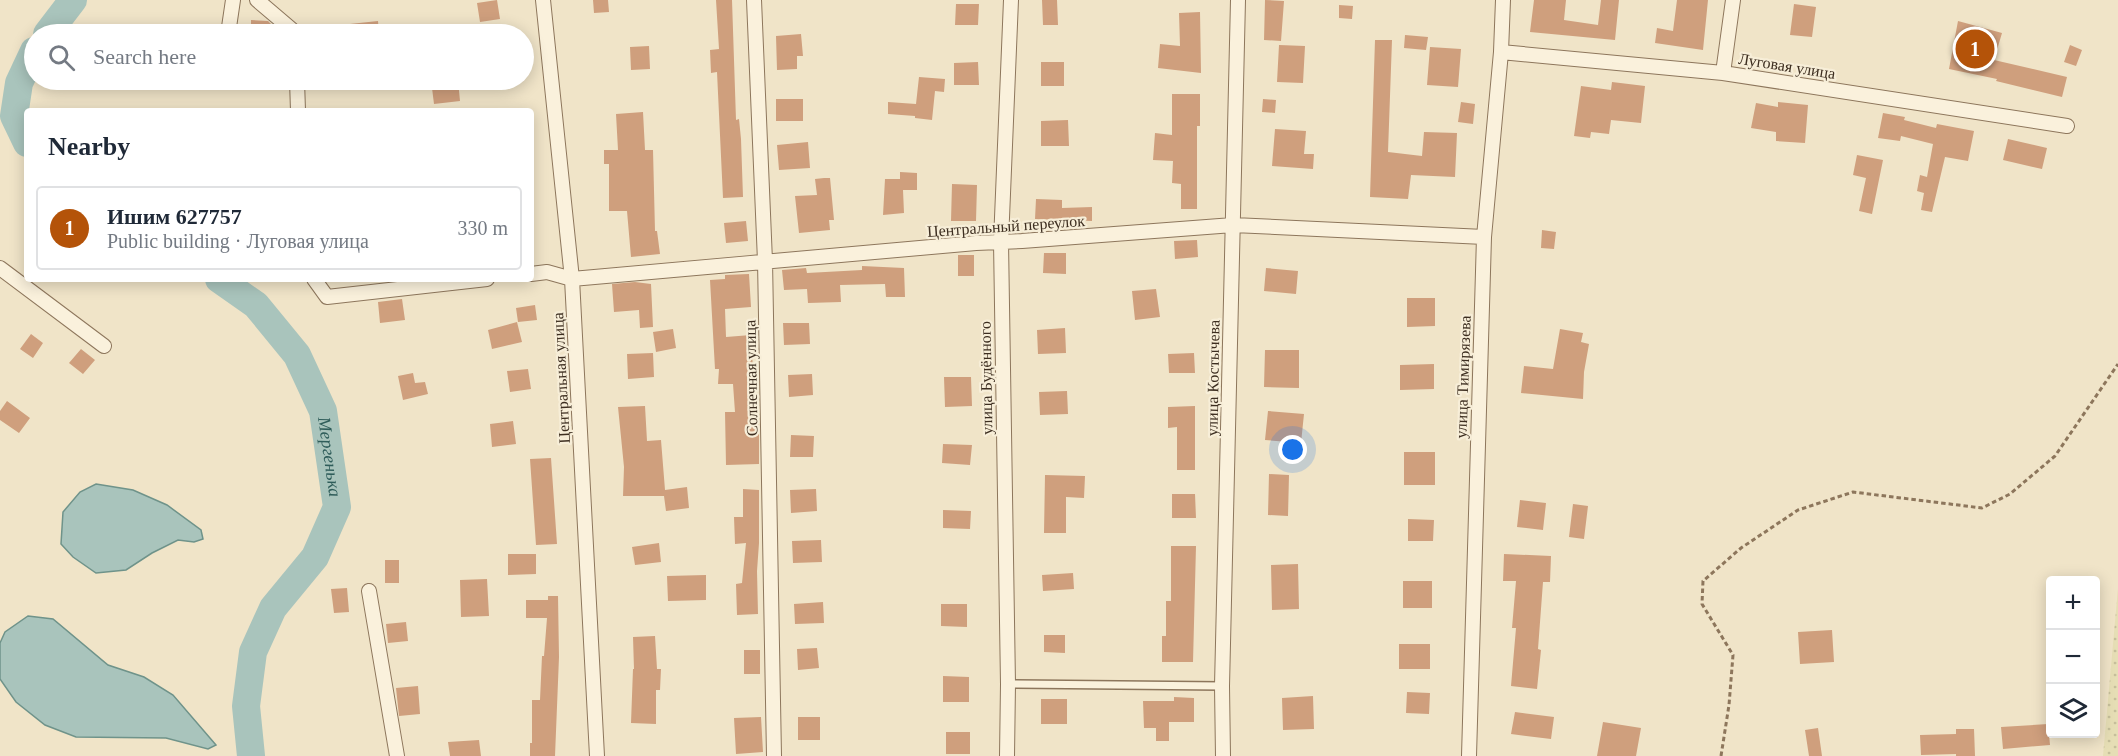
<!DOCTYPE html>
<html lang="en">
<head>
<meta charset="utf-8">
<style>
  :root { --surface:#fff; --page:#f6f6f7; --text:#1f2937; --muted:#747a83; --line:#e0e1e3; --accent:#b45309 }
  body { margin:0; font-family:Georgia,serif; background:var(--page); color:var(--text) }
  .controls { position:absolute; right:18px; bottom:18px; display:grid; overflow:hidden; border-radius:6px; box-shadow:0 3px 15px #0003 }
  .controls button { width:54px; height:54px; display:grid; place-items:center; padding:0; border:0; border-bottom:2px solid var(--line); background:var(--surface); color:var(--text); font:30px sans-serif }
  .you { position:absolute; left:1293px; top:450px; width:21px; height:21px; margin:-15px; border:4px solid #fff; border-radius:50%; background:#1a73e8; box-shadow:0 0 0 9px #1a73e833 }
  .badge { display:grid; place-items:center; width:39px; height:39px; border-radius:50%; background:var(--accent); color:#fff; font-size:20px; font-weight:700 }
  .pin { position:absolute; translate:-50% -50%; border:3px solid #fff; box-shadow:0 2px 6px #0006 }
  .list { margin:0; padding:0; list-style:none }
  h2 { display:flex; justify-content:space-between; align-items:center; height:78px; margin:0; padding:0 24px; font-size:26px }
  h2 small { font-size:20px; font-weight:400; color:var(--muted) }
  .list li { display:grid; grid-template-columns:39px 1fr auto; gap:18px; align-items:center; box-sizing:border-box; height:84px; margin:0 12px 12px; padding:0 12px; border:2px solid var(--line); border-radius:6px }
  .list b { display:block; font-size:22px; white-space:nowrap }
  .list p { margin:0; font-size:20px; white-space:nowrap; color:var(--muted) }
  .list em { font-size:20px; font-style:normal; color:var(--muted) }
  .icon { flex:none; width:33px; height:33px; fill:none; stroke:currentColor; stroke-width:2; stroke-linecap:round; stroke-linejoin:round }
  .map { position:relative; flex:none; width:2118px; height:756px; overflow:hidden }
  .search { position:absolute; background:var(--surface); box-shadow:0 3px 15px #0003; left:24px; top:24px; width:510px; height:66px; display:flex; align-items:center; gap:15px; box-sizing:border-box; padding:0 21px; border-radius:33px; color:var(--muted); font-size:22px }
  .panel { position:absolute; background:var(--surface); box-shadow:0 3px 15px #0003; left:24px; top:108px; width:510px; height:174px; border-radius:6px }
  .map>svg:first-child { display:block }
  .farmland { fill:url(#farmland-dots) }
  .water { fill:#a9c4bc; stroke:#6f938a; stroke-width:1.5 }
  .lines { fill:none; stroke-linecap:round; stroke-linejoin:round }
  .river { stroke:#a9c4bc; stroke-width:28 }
  .building { fill:#cf9f7d }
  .lane-casing { stroke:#8d765c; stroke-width:10 }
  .street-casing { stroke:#8d765c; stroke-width:16 }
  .path { stroke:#8d765c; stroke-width:3; stroke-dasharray:4.5 3; stroke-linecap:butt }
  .lane { stroke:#faf1dc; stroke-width:7 }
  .street { stroke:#faf1dc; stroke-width:14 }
  .labels { text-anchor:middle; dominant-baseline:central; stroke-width:4.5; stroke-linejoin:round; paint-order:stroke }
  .street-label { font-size:16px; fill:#3d2e20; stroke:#f7eed8 }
  .water-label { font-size:18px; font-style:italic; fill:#2f5d5a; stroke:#f7eed8 }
</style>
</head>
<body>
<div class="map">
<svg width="2118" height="756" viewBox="0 0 2118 756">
  <defs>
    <pattern id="farmland-dots" width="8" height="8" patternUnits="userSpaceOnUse" patternTransform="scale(1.5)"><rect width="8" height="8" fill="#e6deb5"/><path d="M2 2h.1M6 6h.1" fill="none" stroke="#c6bf9b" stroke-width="1.8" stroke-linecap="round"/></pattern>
  </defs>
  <rect width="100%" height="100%" fill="#f0e4c8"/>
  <!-- farmland -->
  <path class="farmland" d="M2118,588V756H2103Z"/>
  <!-- water -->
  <path class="water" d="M96,484L133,490L167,505L201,530L203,539L194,542L178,540L152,553L126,570L96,573L73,557L61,544L63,512L80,492Z
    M28,616L53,619L108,665L144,677L173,695L216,745L208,749L166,738L76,737L45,725L16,702L0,679V643L5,632Z"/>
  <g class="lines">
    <!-- river -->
    <g class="river">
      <path d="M47,34L73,0"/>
      <path d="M27,143L14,116L19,83L34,51"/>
      <path id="s1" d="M219,279L256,305L297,355L323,411L337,507L315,557L273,608L253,652L246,706L251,756"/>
    </g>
  </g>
  <!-- building -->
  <path class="building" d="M497,0L500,19L480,22L477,3Z
    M593,0H608L609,12L594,13Z
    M716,0H732L736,120L739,119L741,139L743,197L723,198L717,72L711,73L710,50L719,49Z
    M1042,0H1057L1058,25H1043Z
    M1265,0L1284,1L1281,41L1264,40Z
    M1534,0H1566L1564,20L1598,25L1601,0H1619L1615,40L1530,32Z
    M1677,0H1708L1703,50L1655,43L1657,28L1673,31Z
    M956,4H979L978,25H955Z
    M1794,4L1816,7L1812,37L1790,35Z
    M1339,5L1353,6L1352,19L1339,18Z
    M1200,12L1201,73L1158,68L1160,44L1180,46L1179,13Z
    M251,20L268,21L273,26V34H251Z
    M378,21L379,34H331V26Z
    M1958,21L2002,33L1994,60L2067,77L2062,97L1996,81L1997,79L1949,69Z
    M801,34L803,56H797V69L777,70L776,36Z
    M1405,35L1428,37L1426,50L1404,48Z
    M1375,40H1392L1388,152L1422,156L1424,132L1457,133L1455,177L1411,175L1408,199L1370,197Z
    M1279,45L1305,46L1303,83L1277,82Z
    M2070,45L2082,50L2076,66L2064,62Z
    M649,46L650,69L631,70L630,47Z
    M1430,47L1461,49L1458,87L1427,85Z
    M978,62L979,85H954V63Z
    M1041,62H1064V86H1041Z
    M919,77L945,79L944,92L935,91L932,120L915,118V116L888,114V102L916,104Z
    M431,80H458L460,101L434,104Z
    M1612,82L1645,86L1641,123L1611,120L1609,134L1591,132L1590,138L1574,136L1581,86L1611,90Z
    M1172,94H1200V126H1197V209H1181V184L1172,183L1173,161L1153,160L1155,133L1172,135Z
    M776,99H803V121H776Z
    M1263,99L1276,100L1275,113L1262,112Z
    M1461,102L1475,104L1473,124L1458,122Z
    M1778,102L1808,105L1805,143L1776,141V132L1751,128L1756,103L1778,107Z
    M643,112L645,150H653L655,231H657L660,254L631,257L627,211H609V164H604V150H618L616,114Z
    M1883,113L1905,117L1904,120L1936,128L1937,124L1974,131L1968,161L1945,157L1932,212L1921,210L1924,193L1917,191L1920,175L1927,177L1933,144L1901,136L1900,141L1878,138Z
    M1068,120L1069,146H1041V121Z
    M1275,129L1306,131L1304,154H1314L1313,169L1272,166Z
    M2008,139L2047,148L2042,169L2003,160Z
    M808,142L810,168L779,170L777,145Z
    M1857,155L1883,160L1872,214L1859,211L1866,178L1853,175Z
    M900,172L917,173V190H903L904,213L883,215L885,179H900Z
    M824,178H830L834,220H829L830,230L799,233L795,196L817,195L815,179Z
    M952,184L977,185L976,221H951Z
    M1036,199L1062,200V208L1092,207V221L1035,219Z
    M746,221L748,241L726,243L724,223Z
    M1542,230L1556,232L1554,249L1541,248Z
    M1197,240L1198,257L1175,259L1174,241Z
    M1044,253H1066V274L1043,273Z
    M958,255H974V276H958Z
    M862,266L904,268L905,297H886L885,284L840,285L841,302L808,303L807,289L784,290L782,270L806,268L807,273L862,270Z
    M1266,268L1298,271L1296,294L1264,291Z
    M749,274L751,307L725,309L726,337L751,335L756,421H759V464L726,465L725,412H735L733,384H718L719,369H715L710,280L725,279V275Z
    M635,282L651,284L653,327L640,328L639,310L614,312L612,284Z
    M1156,289L1160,317L1135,320L1132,291Z
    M1407,298H1435V326L1407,327Z
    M402,299L405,320L380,323L378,302Z
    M535,305L537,320L518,322L516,308Z
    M517,322L522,342L492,349L488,330Z
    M783,323H809L810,344L784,345Z
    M1065,328L1066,353L1038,354L1037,330Z
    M673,329L676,348L656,352L653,332Z
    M1560,329L1583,333L1581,342L1589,344L1584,372L1583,399L1521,393L1524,366L1553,369Z
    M31,334L43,343L33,358L20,349Z
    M81,349L95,360L83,374L69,363Z
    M1265,350H1299V388L1264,387Z
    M653,353L654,377L628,379L627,354Z
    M1194,353L1195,373H1169L1168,354Z
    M1434,364V389L1400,390V365Z
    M528,369L531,389L510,392L507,371Z
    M413,373L415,383L425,382L428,394L403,400L398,376Z
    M812,374L813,395L789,397L788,375Z
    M944,377H971L972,406L945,407Z
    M1067,391L1068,414L1040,415L1039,392Z
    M7,401L30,418L19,433L0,420V411Z
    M645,406L647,441L661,440L665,490L687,487L689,508L666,511L664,496H623L624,467L618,407Z
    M1195,406V470H1177V427L1168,428V407Z
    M1268,411L1304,414L1301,443L1265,440Z
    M513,421L516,444L492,447L490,424Z
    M791,435L814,436L813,457H790Z
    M943,444L972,445L970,465L942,463Z
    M1404,452H1435V485H1404Z
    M551,458L557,544L536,545L530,459Z
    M1269,474L1289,475L1288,516L1268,515Z
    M1045,475L1085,476L1084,498L1066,497V533H1044Z
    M743,489L759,490V543L757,571L758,614L737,615L736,584L742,583L746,543L735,544L734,517H743Z
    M816,489L817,511L791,513L790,490Z
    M1172,494H1195L1196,518H1172Z
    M1520,500L1546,503L1543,530L1517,527Z
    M1573,504L1588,506L1584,539L1569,537Z
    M943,510L971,511L970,529L943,528Z
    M1408,519L1434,520L1433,541H1408Z
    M821,540L822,562L793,563L792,541Z
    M659,543L661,562L635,565L632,547Z
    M1171,546H1196L1193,662H1162V636H1166V601H1171Z
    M508,554H536V574L508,575Z
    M1504,554L1551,556L1550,582H1543L1538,649L1541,650L1537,689L1511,686L1516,628H1512L1516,581H1503Z
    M385,560H399V583H385Z
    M1298,564L1299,609L1272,610L1271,565Z
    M1073,573L1074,589L1043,591L1042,575Z
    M706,575V600L668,601L667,576Z
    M487,579L489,616L461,617L460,580Z
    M1403,581H1432V608H1403Z
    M347,588L349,612L334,613L331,589Z
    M548,596H558L559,657L555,756H530V743H532V700H540L542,656H544L547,618H526V600H548Z
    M823,602L824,623L795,624L794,604Z
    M941,604H967V627L941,626Z
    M406,622L408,641L388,643L386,624Z
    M1832,630L1834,662L1800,664L1798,632Z
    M1044,635H1065V653L1044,652Z
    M655,636L657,669H661L660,690H656V724L631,723L633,669H634L633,637Z
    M1399,644H1430V669H1399Z
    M817,648L819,668L798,670L797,649Z
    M744,650H760V674H744Z
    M943,676L969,677V702H943Z
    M418,686L420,714L399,716L396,688Z
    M1407,692L1430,693L1429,714L1406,713Z
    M1313,696L1314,729L1283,730L1282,698Z
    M1174,697L1194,698V722H1169V741H1156V728H1144L1143,701H1174Z
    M1041,699H1067V724H1041Z
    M1515,712L1554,717L1551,739L1511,734Z
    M761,717L763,752L736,754L734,718Z
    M798,717H820V740H798Z
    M1603,722L1641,728L1636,756H1597Z
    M2048,724L2050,745L2003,749L2001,727Z
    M1818,728L1822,756H1809L1805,730Z
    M1956,729H1974L1975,756H1956V754L1921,755L1920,735L1956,734Z
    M946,732H970V754H946Z
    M479,740L481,756H450L448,742Z"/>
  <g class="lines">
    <!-- lane casing -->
    <g class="lane-casing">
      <path id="lane" d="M1008,684L1222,686"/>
    </g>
    <!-- street casing -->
    <g class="street-casing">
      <path id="street" d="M257,0L297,34
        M543,0L572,279L597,756
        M754,0L765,261L774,756
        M228,34L233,0
        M1501,52L1723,73L2067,126
        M1723,73L1733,0
        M297,80L298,111
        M0,268L104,346
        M531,274L547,272L572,279L976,243L1022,241L1233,225L1484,237
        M314,279L327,297L487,279
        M369,591L397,756
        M1007,756L1008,684L1001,242L1011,0
        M1223,756L1222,686L1238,0
        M1469,756L1484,237L1501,52L1503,0"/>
    </g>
    <!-- path -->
    <path class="path" d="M1721,756L1729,705L1733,655L1702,604L1703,581L1741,548L1798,510L1853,492L1982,508L2010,494L2055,456L2118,364"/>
    <!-- lane -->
    <use href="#lane" class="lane"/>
    <!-- street -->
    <use href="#street" class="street"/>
  </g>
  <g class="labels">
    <!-- street labels -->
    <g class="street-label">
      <text transform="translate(1787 66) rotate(9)">Луговая улица</text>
      <text transform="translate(1006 226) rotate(-4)">Центральный переулок</text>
      <text transform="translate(1463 377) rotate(-88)">улица Тимирязева</text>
      <text transform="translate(561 378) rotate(-93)">Центральная улица</text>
      <text transform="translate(751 378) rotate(-91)">Солнечная улица</text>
      <text transform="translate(986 378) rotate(-91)">улица Будённого</text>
      <text transform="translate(1213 378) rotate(-89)">улица Костычева</text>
    </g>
    <!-- water labels -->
    <g class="water-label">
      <text stroke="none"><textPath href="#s1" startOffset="218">Мергенька</textPath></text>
    </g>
  </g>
</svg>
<div class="controls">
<button>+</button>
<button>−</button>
<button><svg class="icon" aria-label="layers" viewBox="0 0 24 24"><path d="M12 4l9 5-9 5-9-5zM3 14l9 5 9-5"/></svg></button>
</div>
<div class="you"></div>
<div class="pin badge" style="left:1975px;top:49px">1</div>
<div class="search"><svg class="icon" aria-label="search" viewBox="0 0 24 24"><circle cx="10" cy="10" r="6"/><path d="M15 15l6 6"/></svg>Search here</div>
<section class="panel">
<h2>Nearby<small></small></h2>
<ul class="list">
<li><span class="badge">1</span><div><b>Ишим 627757</b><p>Public building · Луговая улица</p></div><em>330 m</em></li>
</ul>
</section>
</div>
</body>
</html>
